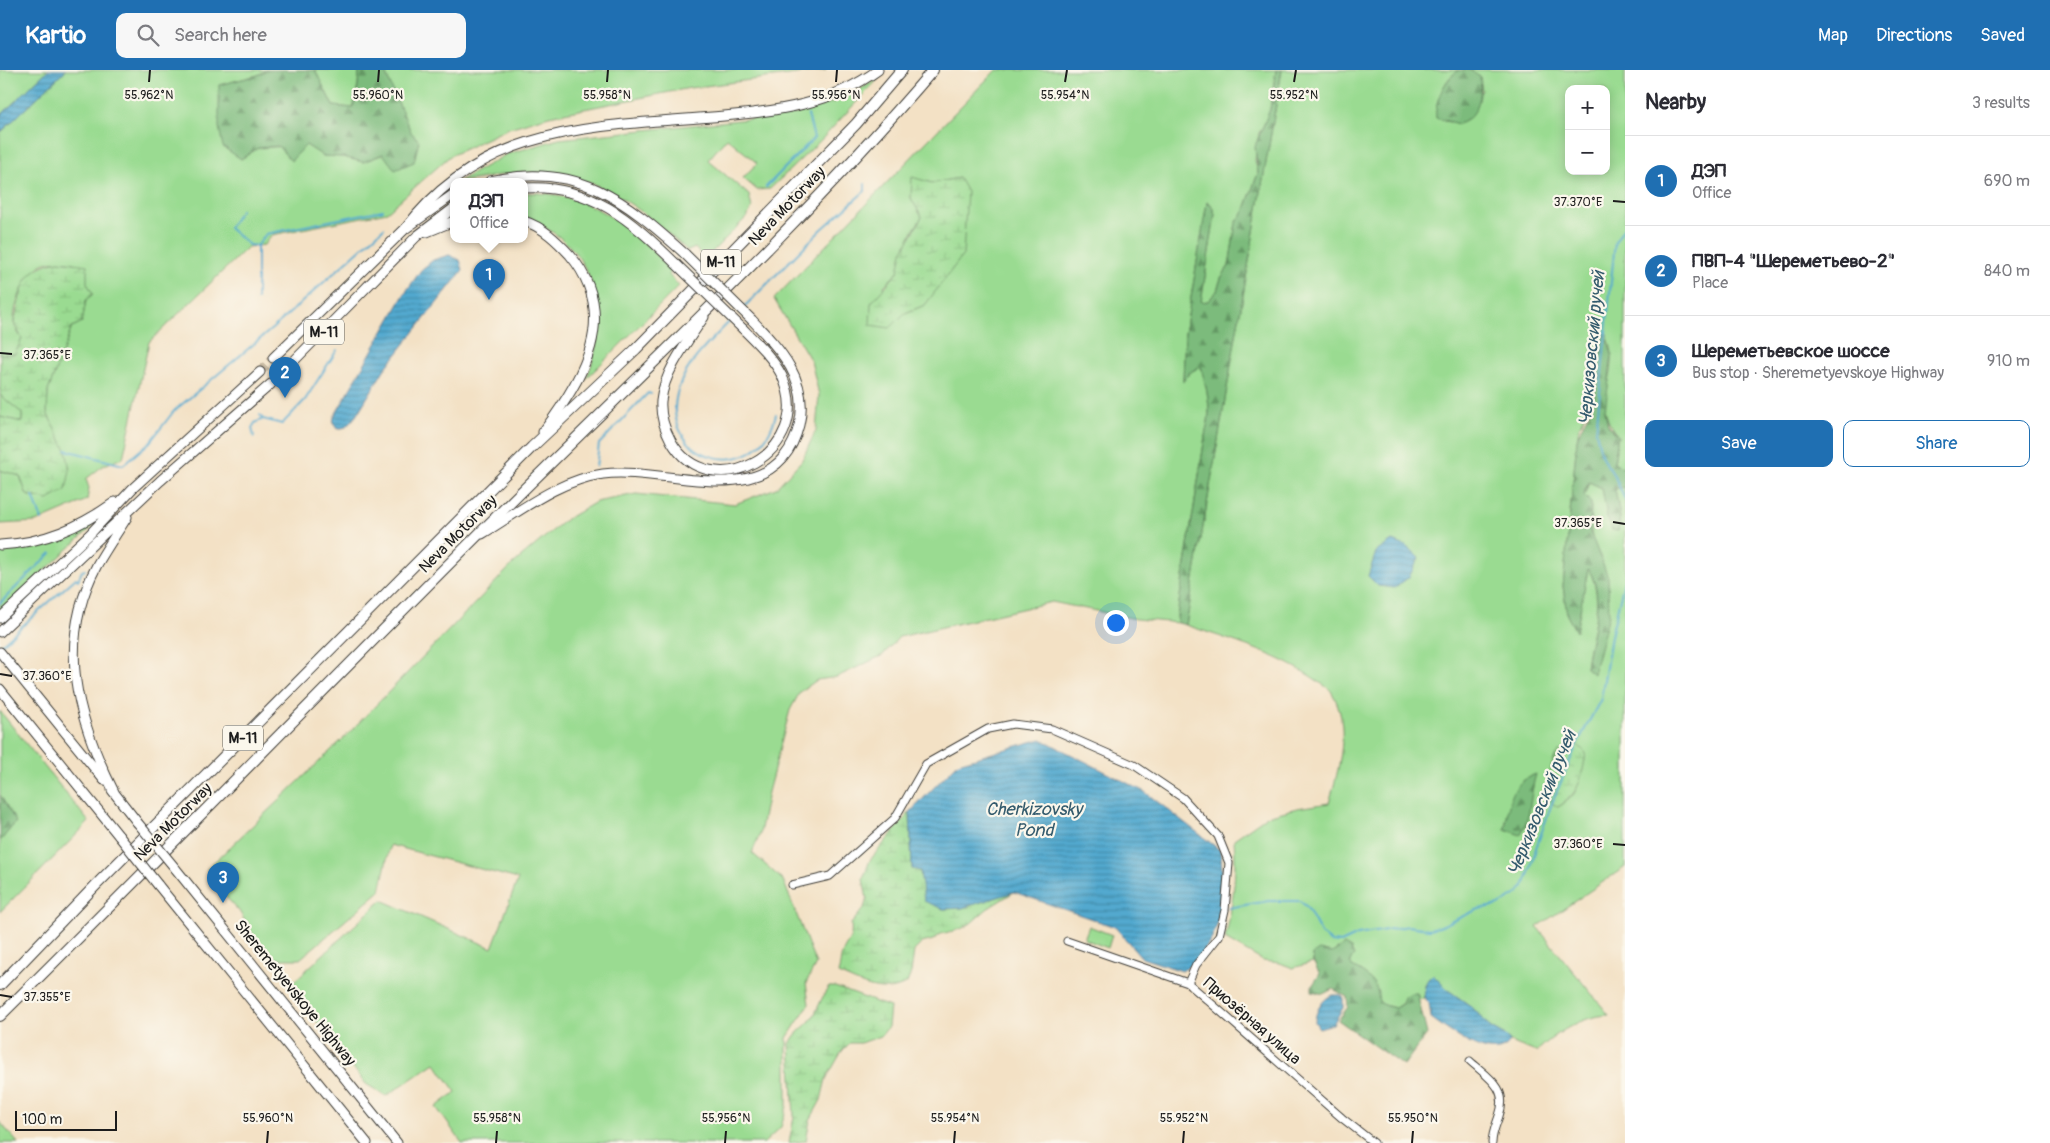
<!DOCTYPE html>
<html lang="en">
<head>
<meta charset="utf-8">
<style>
  :root { --surface:#fff; --page:#f7f7f7; --text:#2b2b33; --muted:#7c7c81; --line:#e1e1e2; --accent:#1f6fb2 }
  body { margin:0; font-family:Pangolin,sans-serif; background:var(--page); color:var(--text) }
  .controls { position:absolute; right:15px; top:15px; display:grid; overflow:hidden; border-radius:10px; box-shadow:0 2px 12px #0003 }
  .controls button { width:45px; height:45px; display:grid; place-items:center; padding:0; border:0; border-bottom:1px solid var(--line); background:var(--surface); color:var(--text); font:25px sans-serif }
  .scale { position:absolute; left:15px; bottom:12px; width:102px; box-sizing:border-box; padding-left:5px; border:2px solid #1c1c1c; border-top:0; font-size:14px; line-height:18px; white-space:nowrap; color:#1c1c1c; -webkit-text-stroke:4px #fbf7ec; paint-order:stroke }
  .you { position:absolute; left:1115px; top:552px; width:18px; height:18px; margin:-12px; border:4px solid #fff; border-radius:50%; background:#1a73e8; box-shadow:0 0 0 8px #1a73e833 }
  .badge { display:grid; place-items:center; width:32px; height:32px; border-radius:50%; background:var(--accent); color:#fff; font-size:16px; font-weight:700 }
  .pin { position:absolute; translate:-50% -41px; filter:drop-shadow(0 1px 2px #0008) }
  .pin::after { content:''; position:absolute; top:26px; width:18px; height:15px; background:inherit; clip-path:polygon(0 0,100% 0,50% 100%) }
  .popup { position:absolute; left:450px; top:108px; width:78px; height:65px; box-sizing:border-box; display:grid; place-content:center; border-radius:10px; background:var(--surface); filter:drop-shadow(0 1px 4px #0005); font-size:16px; white-space:nowrap; color:var(--muted) }
  .popup b { font-size:19px; color:var(--text) }
  .popup::after { content:''; position:absolute; left:50%; top:100%; margin-left:-10px; border:10px solid transparent; border-top-color:var(--surface) }
  .list { margin:0; padding:0; list-style:none }
  h2 { display:flex; justify-content:space-between; align-items:center; height:65px; margin:0; padding:0 20px; font-size:21px }
  h2 small { font-size:16px; font-weight:400; color:var(--muted) }
  .list li { display:grid; grid-template-columns:32px 1fr auto; gap:15px; align-items:center; box-sizing:border-box; height:90px; padding:0 20px; border-top:1px solid var(--line) }
  .list b { display:block; font-size:19px; white-space:nowrap }
  .list p { margin:0; font-size:16px; white-space:nowrap; color:var(--muted) }
  .list em { font-size:16px; font-style:normal; color:var(--muted) }
  .actions { display:flex; gap:10px; padding:15px 20px }
  .actions a { flex:1; padding:11px 0; border:1px solid var(--accent); border-radius:10px; text-align:center; font-size:18px; color:var(--accent) }
  .actions .main { background:var(--accent); color:#fff }
  .icon { flex:none; width:28px; height:28px; fill:none; stroke:currentColor; stroke-width:2; stroke-linecap:round; stroke-linejoin:round }
  .map { position:relative; flex:none; width:1625px; height:1073px; overflow:hidden }
  header { display:flex; align-items:center; gap:30px; box-sizing:border-box; height:70px; padding:0 25px; background:var(--accent); color:#fff }
  header strong { font-size:24px }
  nav { display:flex; gap:28px; margin-inline-start:auto; font-size:18px }
  .search { width:350px; height:45px; background:var(--page); display:flex; align-items:center; gap:12px; box-sizing:border-box; padding:0 18px; border-radius:10px; color:var(--muted); font-size:19px }
  main { display:flex }
  aside { flex:1; background:var(--surface) }
  .map>svg:first-child { display:block }
  .grass { fill:#9adb91; stroke:#5b7c56; fill-rule:evenodd }
  .forest { fill:url(#forest-firs); stroke:#4c6c4c }
  .wetland { fill:url(#wetland-marsh); stroke:#5b7c56 }
  .water { fill:url(#water-rules); stroke:#376276 }
  .lines { fill:none; stroke-linecap:round; stroke-linejoin:round }
  .stream { stroke:#52a9cf; stroke-width:2 }
  .major-tunnel { stroke:#c8baa3; stroke-width:9; stroke-dasharray:9 4.5; stroke-linecap:butt }
  .minor-casing { stroke:#3c3a35; stroke-width:9 }
  .major-casing { stroke:#3c3a35; stroke-width:11 }
  .highway-casing { stroke:#3c3a35; stroke-width:12 }
  .minor { stroke:#fff; stroke-width:7 }
  .major { stroke:#fff; stroke-width:9 }
  .highway { stroke:#fff; stroke-width:10 }
  .major-bridge-casing { stroke:#3c3a35; stroke-width:11; stroke-linecap:butt }
  .major-bridge { stroke:#fff; stroke-width:9 }
  .ticks { fill:none; stroke:#1c1c1c; stroke-width:2 }
  .labels { text-anchor:middle; dominant-baseline:central; stroke-width:4.5; stroke-linejoin:round; paint-order:stroke }
  .shield { fill:#fbf7ec; stroke:#5f5e5a; stroke-width:1 }
  .shield-label { font-size:15px; font-weight:bold; fill:#1c1c1c }
  .street-label { font-size:16px; fill:#1c1c1c; stroke:#fbf7ec }
  .water-label { font-size:18px; font-style:italic; fill:#345b6d; stroke:#fbf7ec }
  .ticks-label { font-size:12px; text-anchor:middle; fill:#1c1c1c; stroke:#fbf7ec; stroke-width:4.5; stroke-linejoin:round; paint-order:stroke }
</style>
</head>
<body>
<header>
<strong>Kartio</strong>
<div class="search"><svg class="icon" aria-label="search" viewBox="0 0 24 24"><circle cx="10" cy="10" r="6"/><path d="M15 15l6 6"/></svg>Search here</div>
<nav><a>Map</a><a>Directions</a><a>Saved</a></nav>
</header>
<main>
<div class="map">
<svg width="1625" height="1073" viewBox="0 0 1625 1073">
  <defs>
    <pattern id="forest-firs" width="22" height="20" patternUnits="userSpaceOnUse" patternTransform="scale(1.25)"><rect width="22" height="20" fill="#7bbb7b"/><path d="M5 1l3.5 6h-7zM16 11l3.5 6h-7z" fill="#649764"/></pattern>
    <pattern id="wetland-marsh" width="20" height="14" patternUnits="userSpaceOnUse" patternTransform="scale(1.25)"><rect width="20" height="14" fill="#9adb91"/><path d="M1 5h8M5 5V1M11 12h8M15 12V8" fill="none" stroke="#84bb7c"/></pattern>
    <pattern id="water-rules" width="6" height="5" patternUnits="userSpaceOnUse" patternTransform="scale(1.25)"><rect width="6" height="5" fill="#52a9cf"/><path d="M0 2.5h6" fill="none" stroke="#4389a7"/></pattern>
  </defs>
  <rect width="100%" height="100%" fill="#fbf7ec"/>
  <filter id="ink" filterUnits="userSpaceOnUse"><feTurbulence type="fractalNoise" baseFrequency=".02" numOctaves="2"/><feDisplacementMap in="SourceGraphic" scale="10" xChannelSelector="R" yChannelSelector="G"/><feConvolveMatrix kernelMatrix="1 2 1 2 8 2 1 2 1" color-interpolation-filters="sRGB"/></filter>
  <filter id="wash" filterUnits="userSpaceOnUse"><feTurbulence type="fractalNoise" baseFrequency=".0096" numOctaves="4" result="noise"/><feDisplacementMap in="SourceGraphic" scale="20" xChannelSelector="R" yChannelSelector="G"/><feGaussianBlur stdDeviation="1.12" result="paint"/><feColorMatrix in="noise" values="0 0 0 0 0 0 0 0 0 0 0 0 0 0 0 0 0 1.4 0 .05"/><feComposite in="paint" operator="in"/></filter>
  <g filter="url(#wash)">
    <rect width="100%" height="100%" fill="#f3e1c5"/>
    <!-- grass -->
    <path class="grass" d="M0,0H48L0,46Z
      M66,0H267L258,5L219,15L241,89L258,78L306,75L323,86L343,87L363,92L419,71L411,62L384,0H826L690,18L549,46L509,58L450,86L387,142L272,165L264,175L248,177L149,272L123,388L104,395L86,409L89,418L87,430L36,452L0,454V400L20,406L27,425L48,430L66,380L47,343L48,321L72,257L82,252L86,230L74,193C64,191 52,190 43,194C26,203 14,233 14,251C14,257 19,264 22,269L15,284H0V63Z
      M315,0H359L358,16L353,38L333,36Z
      M996,0H1276L1270,39L1267,50L1259,63L1255,90L1258,103L1244,142L1236,153L1229,196L1221,208L1217,221L1208,231L1201,232L1215,144L1207,133L1185,263L1183,310L1192,301L1201,296C1206,318 1213,338 1206,360L1177,545L1178,553L1136,549L1052,532L899,567L883,585L837,607L817,610L800,622L790,640L768,722L760,764L752,783L783,810L816,894L806,913L809,934L787,968V1036L781,1057L764,1073H462L436,1037L456,1022L435,993L386,1026L366,1014L289,916L382,830L492,878L518,809L390,775L380,821L300,889H278L263,881L239,841L214,814L207,799L344,668L513,494L565,450L596,432L636,424L735,434L776,418L802,390L816,360L819,325L811,291L774,229ZM913,108L932,113L959,108L925,235L905,243L890,258L884,216L898,202L911,164L922,147L911,128Z
      M1282,0H1459C1438,14 1440,30 1443,51L1450,52L1482,21L1480,7L1470,0H1625V399L1614,394L1618,366C1592,336 1614,315 1612,284C1612,277 1608,268 1606,262L1597,288L1593,331L1579,357L1577,370L1563,516L1567,545L1576,561L1588,498C1607,532 1589,563 1586,598L1593,603L1600,486C1589,469 1590,453 1591,433L1584,426L1589,412L1602,418L1605,432L1618,461L1620,447L1615,419L1625,417V797L1537,857L1609,945C1581,946 1555,964 1536,982L1510,972L1507,967L1491,958L1472,937L1448,920L1433,906L1425,914L1424,928L1419,930L1417,923L1395,938L1381,934L1377,928C1378,912 1364,906 1353,898C1351,896 1342,883 1338,879L1332,883L1313,884V892L1293,898L1280,893L1263,891L1225,869C1233,835 1237,803 1234,769L1267,746L1297,738L1329,733C1339,699 1352,654 1331,621C1329,618 1323,615 1319,612C1280,584 1232,571 1186,555ZM1569,19H1606V101H1569ZM1570,679L1585,690C1575,711 1584,722 1558,737C1553,719 1547,701 1557,684ZM1535,704L1530,727L1526,756L1505,759L1506,751Z
      M880,7L822,69L770,119L757,120L743,108L757,93L727,68L708,90L749,125L752,138L747,147L705,189L695,178L688,181C639,137 597,101 527,102C504,102 482,111 459,111L507,84L559,69L796,44L846,28Z
      M524,123C587,120 630,156 671,199L669,205L679,216L586,309C607,261 602,200 558,166C547,158 536,153 524,148Z
      M0,325L22,343V352L0,347Z
      M91,455L92,457L0,542V481C33,479 62,472 91,455Z
      M0,641L89,752L0,842V771L16,752L0,725Z
      M1089,856L1112,865L1108,878L1084,869Z
      M0,1052L18,1073H0Z"/>
    <!-- forest -->
    <path class="forest" d="M267,0H315L333,36L353,38L358,16L359,0H384L411,62L419,71L414,92L395,100L383,84L363,92L343,87L323,86L306,75L291,91L278,76L258,78L241,89L223,77L219,57V15L258,5Z
      M1276,0H1282L1186,555L1178,553L1177,546L1206,360C1213,338 1206,318 1201,297L1192,301L1183,311L1185,263L1207,132L1211,134L1215,144L1201,232L1208,231L1217,221L1221,208L1229,196L1236,153L1244,142L1258,103L1255,76L1270,39Z
      M1459,0H1470L1480,7C1482,25 1479,48 1458,54L1436,48C1434,31 1445,9 1459,0Z
      M1606,261L1612,285L1605,341L1608,355L1618,366L1614,393L1625,399V417L1615,419L1620,447L1618,461L1612,460L1607,447L1602,418L1589,412L1584,425L1591,433L1590,462L1608,507L1609,545L1593,604L1586,598C1589,566 1608,528 1588,499L1576,562L1567,545L1563,516L1577,370C1580,356 1590,345 1593,331C1599,306 1595,287 1606,261Z
      M1536,704C1530,723 1531,750 1520,765L1505,759C1509,735 1509,713 1536,704Z
      M0,725L16,752L0,771Z
      M1344,875L1351,879L1354,886L1350,891L1352,897C1359,900 1370,907 1374,914C1384,928 1369,932 1395,938L1402,934L1404,927L1411,923H1417L1427,964L1403,996L1338,950L1348,937L1347,927L1333,919L1323,924L1312,921V916L1320,904L1313,892V884L1319,880L1332,883Z"/>
    <!-- wetland -->
    <path class="wetland" d="M912,107L932,113L959,108L967,122L963,185L925,235L905,243L890,258L870,255L871,233L898,202L902,182L922,147L911,128Z
      M59,191L87,195V213L93,224L86,230L82,252L72,257L48,321L47,343L66,380L70,400L66,420L48,430L27,425L20,406L0,400V347L22,352V343L0,325V284H15L22,269L14,253C22,220 21,198 59,191Z
      M1577,674L1586,683C1582,706 1580,724 1558,737L1552,733C1548,721 1548,691 1559,682C1564,678 1571,678 1577,674Z
      M910,742L912,799L920,801L943,839L962,838L1014,822L987,839L971,853L961,859L941,864L933,870L922,873L914,881L911,903L907,913C883,927 862,914 838,904C840,898 840,890 842,884C847,870 853,872 851,854L864,838L867,829L863,809L870,790Z
      M829,917H835L890,937L888,957L881,966L861,973H850L842,981L826,1009L821,1030L810,1050L806,1071L789,1073L794,1047L790,974C795,963 801,960 808,953C818,943 820,928 829,917Z"/>
    <!-- water -->
    <path class="water" d="M48,0H66L0,63V46Z
      M449,185L460,190L463,200L384,300L356,346L346,357L337,359L333,353L334,347L405,223L421,200L433,190Z
      M1392,471L1406,476L1419,488L1409,507L1395,518L1378,516L1368,506L1376,482Z
      M1041,669L1145,722L1220,780C1226,824 1224,875 1182,901L1142,888L1115,857L1014,822L962,838L943,839L924,831L920,801L912,799L910,742L958,693Z
      M1433,905L1448,920L1472,937L1491,958L1507,967L1510,972C1493,997 1448,960 1431,948L1429,933L1424,928C1425,918 1424,910 1433,905Z
      M1332,925H1340L1343,927V938L1333,954L1319,958L1315,952C1315,942 1322,929 1332,925Z"/>
    <g class="lines">
      <!-- stream -->
      <path class="stream" d="M766,117L814,68L808,45
        M241,140L229,158L249,175L257,176
        M1625,156L1615,172L1596,362L1602,387L1615,407L1625,430
        M257,229V176L266,164L383,140
        M744,237L821,160L865,121V114
        M730,251C712,270 688,291 679,317C654,389 758,421 776,344
        M260,345L263,349L282,354L305,330L337,280
        M254,367L252,358L255,353L263,349
        M66,380L123,395L150,372L174,341L273,258L384,158
        M596,397L599,374L648,323L651,324
        M33,426L42,450
        M0,533L51,483
        M0,576L76,508L78,510L82,501L85,500
        M1228,838L1268,831H1300L1307,837L1322,865L1331,872L1341,873L1358,865L1408,856L1429,859L1439,857L1479,839L1499,835L1517,824L1524,816L1531,797L1536,778L1552,733L1577,674L1601,629L1611,566L1625,508"/>
    </g>
  </g>
  <g filter="url(#ink)">
    <g class="lines">
      <!-- major-tunnel -->
      <path class="major-tunnel" d="M260,302L273,288
        M271,314L285,300"/>
      <!-- minor casing -->
      <g class="minor-casing">
        <path id="minor" d="M792,815L830,806L895,748L926,694L988,659L1013,654L1052,659L1134,695L1183,728L1218,766L1229,793L1225,840L1219,866L1196,895L1188,913
          M1067,871L1188,913L1342,1048L1374,1073
          M1470,991C1489,1008 1509,1018 1499,1046C1496,1055 1492,1063 1492,1073"/>
      </g>
      <!-- major casing -->
      <g class="major-casing">
        <path id="major" d="M490,111C577,91 625,130 685,184
          M524,118C591,114 631,150 676,194
          M524,151C543,157 557,171 570,185C621,246 583,309 543,362
          M405,159C486,51 602,57 724,46C780,41 831,34 878,0
          M427,162L454,151
          M704,247C688,271 664,301 661,331C660,345 664,358 671,371C710,439 818,382 782,306C773,288 757,273 743,259
          M273,288L405,159L454,124
          M285,300L417,166L454,138
          M482,464C519,442 558,410 603,404C666,395 776,448 799,355C810,311 780,279 752,250
          M0,475C44,473 80,457 115,432
          M0,548L90,464L133,418L260,302
          M0,562L160,411L271,314
          M0,582L104,710
          M0,619L119,766
          M112,720L137,752
          M115,724C77,649 55,575 97,495C106,479 117,463 127,447
          M175,798L397,1073
          M158,815L367,1073"/>
      </g>
      <!-- highway casing -->
      <g class="highway-casing">
        <path id="highway" d="M0,915L97,814L532,377L636,279L856,54L902,0
          M0,946C168,780 332,610 499,444C646,298 799,157 933,0"/>
      </g>
      <!-- minor -->
      <use href="#minor" class="minor"/>
      <!-- major -->
      <use href="#major" class="major"/>
      <!-- highway -->
      <use href="#highway" class="highway"/>
      <!-- major-bridge casing -->
      <g class="major-bridge-casing">
        <path id="major-bridge" d="M685,184L752,250
          M676,194L743,259
          M137,752L175,798
          M119,766L158,815"/>
      </g>
      <!-- major-bridge -->
      <use href="#major-bridge" class="major-bridge"/>
    </g>
  </g>
  <!-- ticks -->
  <path class="ticks" d="M149,12L150,0M378,12L379,0M607,12L608,0M836,12L837,0M1065,12L1067,0M1294,12L1296,0M1613,131L1625,132M0,283L12,284M1613,452L1625,454M0,604L12,606M1613,774L1625,775M0,925L12,927M267,1073L268,1061M496,1073L497,1061M725,1073L726,1061M954,1073L955,1061M1183,1073L1184,1061M1412,1073L1413,1061"/>
  <g class="labels">
    <!-- shield labels -->
    <g class="shield">
      <rect x="701" y="179.5" width="40" height="25" rx="4"/>
      <rect x="304" y="249.5" width="40" height="25" rx="4"/>
      <rect x="223" y="655.5" width="40" height="25" rx="4"/>
    </g>
    <g class="shield-label">
      <text x="721" y="192">М-11</text>
      <text x="324" y="262">М-11</text>
      <text x="243" y="668">М-11</text>
    </g>
    <!-- street labels -->
    <g class="street-label">
      <text transform="translate(787 136) rotate(-46)">Neva Motorway</text>
      <text transform="translate(458 464) rotate(-45)">Neva Motorway</text>
      <text transform="translate(173 752) rotate(-45)">Neva Motorway</text>
      <text transform="translate(295 923) rotate(51)">Sheremetyevskoye Highway</text>
      <text transform="translate(1252 951) rotate(41)">Приозёрная улица</text>
    </g>
    <!-- water labels -->
    <g class="water-label">
      <text transform="translate(1592 278) rotate(-85)">Черкизовский ручей</text>
      <text transform="translate(1542 733) rotate(-68)">Черкизовский ручей</text>
      <text x="1034" y="739">Cherkizovsky<tspan x="1034" dy="21">Pond</tspan></text>
    </g>
  </g>
  <g class="ticks-label">
    <text x="149" y="29">55.962°N</text>
    <text x="378" y="29">55.960°N</text>
    <text x="607" y="29">55.958°N</text>
    <text x="836" y="29">55.956°N</text>
    <text x="1065" y="29">55.954°N</text>
    <text x="1294" y="29">55.952°N</text>
    <text x="1578" y="136">37.370°E</text>
    <text x="47" y="289">37.365°E</text>
    <text x="1578" y="457">37.365°E</text>
    <text x="47" y="610">37.360°E</text>
    <text x="1578" y="778">37.360°E</text>
    <text x="47" y="931">37.355°E</text>
    <text x="268" y="1052">55.960°N</text>
    <text x="497" y="1052">55.958°N</text>
    <text x="726" y="1052">55.956°N</text>
    <text x="955" y="1052">55.954°N</text>
    <text x="1184" y="1052">55.952°N</text>
    <text x="1413" y="1052">55.950°N</text>
  </g>
</svg>
<div class="controls">
<button>+</button>
<button>−</button>
</div>
<div class="scale">100 m</div>
<div class="you"></div>
<div class="pin badge" style="left:489px;top:230px">1</div>
<div class="popup"><b>ДЭП</b>Office</div>
<div class="pin badge" style="left:285px;top:328px">2</div>
<div class="pin badge" style="left:223px;top:833px">3</div>
</div>
<aside>
<h2>Nearby<small>3 results</small></h2>
<ul class="list">
<li><span class="badge">1</span><div><b>ДЭП</b><p>Office</p></div><em>690 m</em></li>
<li><span class="badge">2</span><div><b>ПВП-4 &quot;Шереметьево-2&quot;</b><p>Place</p></div><em>840 m</em></li>
<li><span class="badge">3</span><div><b>Шереметьевское шоссе</b><p>Bus stop · Sheremetyevskoye Highway</p></div><em>910 m</em></li>
</ul>
<div class="actions"><a class="main">Save</a><a>Share</a></div>
</aside>
</main>
</body>
</html>
